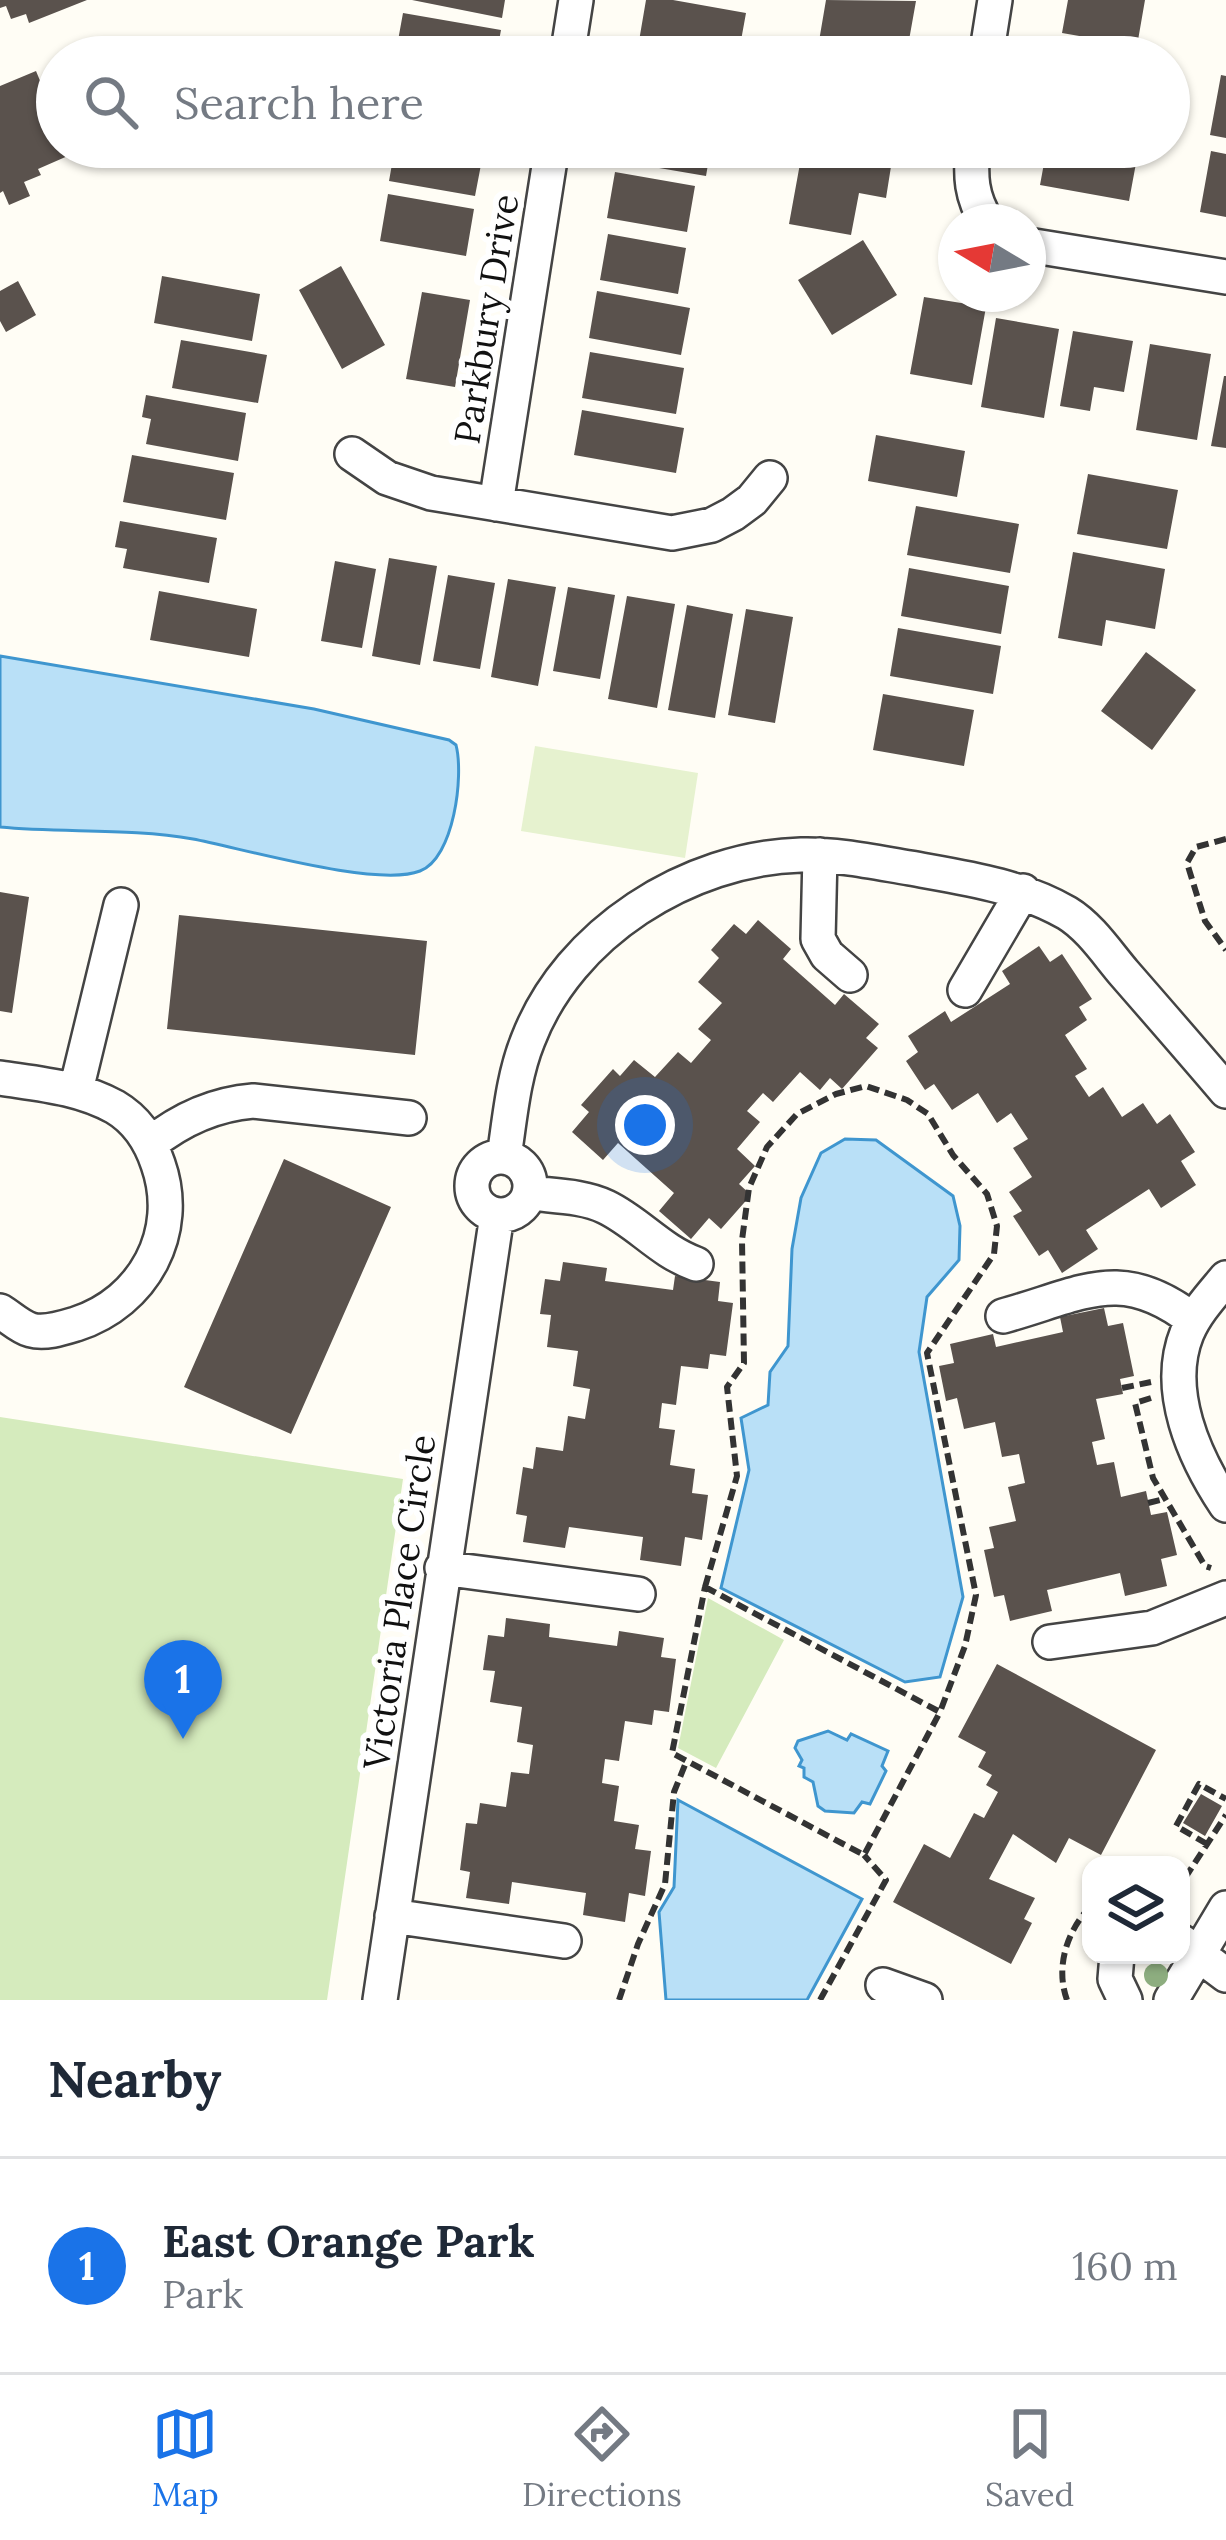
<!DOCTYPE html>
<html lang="en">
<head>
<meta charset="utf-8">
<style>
  :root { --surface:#fff; --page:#f2f2f3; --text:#1f2937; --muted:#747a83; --line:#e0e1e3; --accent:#1a73e8 }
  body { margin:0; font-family:Lora,serif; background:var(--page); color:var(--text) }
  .controls { position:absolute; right:36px; bottom:36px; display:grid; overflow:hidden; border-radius:24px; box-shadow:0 3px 9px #0004 }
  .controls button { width:108px; height:108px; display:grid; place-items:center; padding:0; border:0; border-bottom:3px solid var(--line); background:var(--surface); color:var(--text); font:60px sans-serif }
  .compass { position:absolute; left:938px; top:204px; width:108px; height:108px; border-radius:50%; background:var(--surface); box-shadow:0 3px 9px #0004; rotate:280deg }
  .you { position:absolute; left:645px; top:1125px; width:42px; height:42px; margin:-30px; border:9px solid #fff; border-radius:50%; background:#1a73e8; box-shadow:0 0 0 18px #1a73e833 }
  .badge { display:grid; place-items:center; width:78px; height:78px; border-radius:50%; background:var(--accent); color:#fff; font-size:39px; font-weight:700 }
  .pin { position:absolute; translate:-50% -99px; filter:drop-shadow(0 3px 6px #0008) }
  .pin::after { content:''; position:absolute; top:63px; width:42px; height:36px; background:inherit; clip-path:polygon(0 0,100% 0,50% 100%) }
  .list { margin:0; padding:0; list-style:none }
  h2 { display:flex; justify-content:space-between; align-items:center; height:156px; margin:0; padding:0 48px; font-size:51px }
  h2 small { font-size:39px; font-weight:400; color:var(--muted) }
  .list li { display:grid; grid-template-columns:78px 1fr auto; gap:36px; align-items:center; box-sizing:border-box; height:216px; padding:0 48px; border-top:3px solid var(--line) }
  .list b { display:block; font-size:45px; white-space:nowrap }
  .list p { margin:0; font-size:39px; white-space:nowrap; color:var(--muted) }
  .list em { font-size:39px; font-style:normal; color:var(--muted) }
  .icon { flex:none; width:66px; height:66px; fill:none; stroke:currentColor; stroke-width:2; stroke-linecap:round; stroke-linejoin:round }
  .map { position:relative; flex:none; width:1226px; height:2000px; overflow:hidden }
  .search { position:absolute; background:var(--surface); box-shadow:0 3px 9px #0004; left:36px; right:36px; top:36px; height:132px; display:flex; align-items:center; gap:30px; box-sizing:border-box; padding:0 42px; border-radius:66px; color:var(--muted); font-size:45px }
  .sheet { height:372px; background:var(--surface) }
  nav { display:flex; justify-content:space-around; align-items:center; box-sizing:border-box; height:168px; border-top:3px solid var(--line); background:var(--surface); font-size:33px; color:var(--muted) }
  nav a { display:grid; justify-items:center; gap:6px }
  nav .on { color:var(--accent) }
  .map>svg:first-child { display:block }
  .green { fill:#d5ebbd }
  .pitch { fill:#e6f2cf }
  .water { fill:#b9e0f7; stroke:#3f96cf; stroke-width:3 }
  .building { fill:#5a524d }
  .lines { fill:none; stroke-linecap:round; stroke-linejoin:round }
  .minor-casing { stroke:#444; stroke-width:38 }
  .path { stroke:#333; stroke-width:6; stroke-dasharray:12 6; stroke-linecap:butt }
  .minor { stroke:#fff; stroke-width:33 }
  .tree { fill:#8dad7f }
  .labels { text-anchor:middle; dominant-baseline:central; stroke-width:12; stroke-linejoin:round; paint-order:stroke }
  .street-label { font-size:36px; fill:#111; stroke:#fff }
</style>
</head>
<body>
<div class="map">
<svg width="1226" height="2000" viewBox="0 0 1226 2000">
  <rect width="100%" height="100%" fill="#fffdf5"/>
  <!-- green -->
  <path class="green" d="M0,1417L403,1479L327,2000H0Z
    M708,1598L784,1640L716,1768L678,1748Z"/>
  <!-- pitch -->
  <path class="pitch" d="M535,746L698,773L685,858L521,831Z"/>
  <!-- water -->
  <path class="water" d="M0,656L314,709L449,740L456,745C464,776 454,858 420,871C377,888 241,848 193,839C132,828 62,833 0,827Z
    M845,1139L876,1140L953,1196L960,1226L959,1260L927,1297L919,1352L963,1597L940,1677L905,1682L721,1588L749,1470L741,1418L768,1405L770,1372L788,1346L792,1249L801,1198L821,1153Z
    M828,1731L847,1740L851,1734L888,1751L882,1766L886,1771L870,1804L862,1802L854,1813L825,1811L818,1806L813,1782L804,1777V1768L799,1766L802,1760L795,1748L798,1741Z
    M678,1800L862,1899L807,2000H666L659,1912L674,1887Z"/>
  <!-- building -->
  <path class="building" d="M0,0H87L29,23L26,14L11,19L6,6L0,8Z
    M412,0H505L502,18Z
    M646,0H673L746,13L738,57L639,41Z
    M826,0L916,1L906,57H877L818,47Z
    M1068,0H1145L1137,46L1062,33Z
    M403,13L501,30L496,57H395Z
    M36,71L48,100L40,103L52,132L57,130V147H67L70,155L38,169L41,175L24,182L30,196L9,205L3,191L0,193V86Z
    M1221,75L1226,76V138L1210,135Z
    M395,147L484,149L475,196L389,181Z
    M621,147H711L706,176L618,161Z
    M803,147H851L893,154L886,198L859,193L851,235L789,224Z
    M1047,147H1139L1129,201L1040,185Z
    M1211,151L1226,154V217L1200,212Z
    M615,172L695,186L687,232L607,218Z
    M388,194L474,209L466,256L380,241Z
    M608,234L686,248L678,294L600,280Z
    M863,240L897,295L832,335L798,280Z
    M341,266L385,345L342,369L299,290Z
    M162,276L260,294L252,341L154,323Z
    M18,281L36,315L6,332L0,321V291Z
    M597,291L690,308L681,355L589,338Z
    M422,292L470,300L455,387L406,379Z
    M924,297L986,307L972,385L910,374Z
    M996,318L1059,329L1044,418L981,407Z
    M1073,331L1133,341L1124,392L1094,387L1090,411L1060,406Z
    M181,340L267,355L258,403L172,388Z
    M1150,344L1211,354L1197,440L1136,430Z
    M590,352L684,368L676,414L582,398Z
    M1224,376H1226V448L1211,446Z
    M146,395L246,413L238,461L146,444L151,419L142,417Z
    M582,410L684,428L676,473L574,455Z
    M876,435L965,451L957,497L868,481Z
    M132,455L234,473L226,520L123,502Z
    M1088,474L1178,490L1167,549L1077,534Z
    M916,506L1019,524L1010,573L907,555Z
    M120,521L217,538L209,583L123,568L127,549L115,547Z
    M1073,552L1165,569L1155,629L1106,620L1102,646L1058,638Z
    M389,558L437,566L420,665L372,656Z
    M335,561L376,569L362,648L321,641Z
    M909,568L1009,586L1001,634L901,616Z
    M448,575L495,583L480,669L433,661Z
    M508,579L556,587L538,686L491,677Z
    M568,587L615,595L600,679L553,671Z
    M159,591L257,609L249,657L150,640Z
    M627,596L675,604L657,708L608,699Z
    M687,605L733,614L715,718L668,710Z
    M746,609L793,617L775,723L728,715Z
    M898,628L1001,646L993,694L890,676Z
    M1146,652L1196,690L1152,750L1101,711Z
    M883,694L974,710L964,766L873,750Z
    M0,892L29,897L12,1013L0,1011Z
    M179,915L427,941L415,1055L167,1029Z
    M758,920L791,949L783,959L835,1005L844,994L879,1024L866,1038L878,1048L842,1089L830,1078L820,1090L800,1072L773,1102L763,1093L747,1111L760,1122L737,1149L755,1166L739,1184L751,1195L721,1229L709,1218L691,1239L659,1211L674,1193L618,1143L603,1160L572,1132L589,1112L581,1105L613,1069L620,1076L634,1060L655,1077L678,1052L691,1063L711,1040L698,1029L722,1003L698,982L719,958L711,950L734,924L746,934Z
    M1039,946L1050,962L1062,954L1092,999L1079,1007L1087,1020L1065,1035L1087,1069L1075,1076L1089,1097L1103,1087L1122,1117L1143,1103L1157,1124L1170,1114L1195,1152L1181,1161L1196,1185L1161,1208L1149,1189L1086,1230L1098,1249L1062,1273L1048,1250L1039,1256L1013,1216L1022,1211L1009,1192L1032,1177L1013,1148L1028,1139L1011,1113L997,1123L978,1093L952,1110L934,1084L925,1090L906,1061L918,1052L908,1036L945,1011L951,1022L1010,984L1002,971Z
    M284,1159L391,1207L291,1434L184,1387Z
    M563,1262L607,1268L605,1281L673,1290L675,1276L720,1282L718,1301L733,1303L726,1356L710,1354L708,1369L681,1366L676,1405L662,1403L659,1428L675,1430L670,1465L695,1469L692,1493L708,1495L702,1540L685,1537L681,1566L640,1560L643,1537L569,1527L565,1548L523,1542L527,1516L516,1514L523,1467L533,1469L536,1447L563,1451L568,1416L585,1419L590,1389L573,1386L578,1351L547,1347L551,1315L540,1314L545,1279L560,1281Z
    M1104,1308L1108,1326L1123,1323L1134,1376L1120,1379L1123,1394L1096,1399L1105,1439L1092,1442L1097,1465L1114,1462L1121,1497L1146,1491L1151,1515L1167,1512L1177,1555L1161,1559L1167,1586L1125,1596L1120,1573L1047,1590L1052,1611L1010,1621L1004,1595L994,1597L984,1550L994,1548L989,1527L1016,1521L1008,1487L1025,1483L1019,1454L1002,1457L995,1422L964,1429L957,1398L946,1401L939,1366L954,1363L950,1344L993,1334L996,1347L1063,1332L1060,1317Z
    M506,1618L550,1624L549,1637L617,1646L619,1631L664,1638L661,1657L676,1659L669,1712L654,1710L652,1725L625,1721L619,1761L605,1759L602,1783L619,1786L614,1821L639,1825L635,1849L651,1851L645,1896L629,1893L625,1922L583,1915L586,1893L512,1882L509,1904L466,1898L470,1872L460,1870L466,1823L477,1824L480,1803L506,1807L511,1772L529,1774L533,1745L517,1742L522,1707L490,1702L495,1671L483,1670L488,1635L504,1637Z
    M997,1664L1156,1750L1101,1855L1069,1838L1056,1863L1013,1834L989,1879L1035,1898L1024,1919L1032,1923L1011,1964L893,1902L924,1844L950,1858L974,1813L984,1818L998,1792L986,1785L992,1775L978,1767L986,1752L958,1737Z
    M1201,1794L1222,1806L1205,1836L1183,1823Z"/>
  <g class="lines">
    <!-- minor casing -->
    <g class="minor-casing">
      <path id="minor" d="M567,57L576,0
        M986,57L995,0
        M973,147C970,176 971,197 987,222
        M1028,245L1226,277
        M352,454L387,478L431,493L672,533L712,525L733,514L752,500L770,478
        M496,504L552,147
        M820,855L818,939L827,955L850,975
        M965,990L1023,891
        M0,1078C39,1084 79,1087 115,1107C137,1120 150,1140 158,1164C182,1232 144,1302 76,1324C63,1328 45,1334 31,1330C20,1327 10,1317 0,1311
        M76,1090L121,905
        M150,1144C180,1120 216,1104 253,1101L409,1118
        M472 1186a29 29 0 1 1 58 0a29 29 0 1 1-58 0Z
        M504,1157C510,1118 513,1077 528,1040C569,933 688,858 801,855C838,854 874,862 910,868C965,878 1018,885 1067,913C1090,927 1107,953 1124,973C1158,1012 1192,1051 1226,1091
        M530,1193C554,1196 584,1196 606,1207C639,1223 660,1251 696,1264
        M1226,1278C1212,1295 1196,1312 1187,1333C1164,1390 1194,1457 1226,1505
        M1003,1316C1083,1294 1121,1264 1193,1320
        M442,1568L638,1594
        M1050,1642L1152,1628L1226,1598
        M392,1916L564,1941
        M1182,1942L1226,1975
        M1117,1955L1115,1979L1125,2000
        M883,1985L925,2000
        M380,2000L497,1215
        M1171,2000L1226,1908"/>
    </g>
    <!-- path -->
    <path class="path" d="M1226,839L1196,847L1187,863L1205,921L1226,950
      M1122,1388L1151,1382
      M1151,1398L1135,1403L1153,1478L1205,1566L1211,1568
      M1148,1503L1164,1499
      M705,1587L737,1476L727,1387L744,1363L742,1240L749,1188L767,1147L797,1114L836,1094L866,1086L907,1100L928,1114L953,1155L987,1194L997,1226L994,1254L927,1353L976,1595L965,1646L940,1712
      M705,1587L940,1712L864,1855L672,1753Z
      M1207,1844L1176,1826L1199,1784L1226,1799
      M1185,1878L1226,1815
      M619,2000L638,1944L665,1884L674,1792L687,1760
      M820,2000L886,1880L864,1855
      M1067,2000C1055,1967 1067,1930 1091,1906"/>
    <!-- minor -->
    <use href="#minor" class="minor"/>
  </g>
  <!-- trees -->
  <circle class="tree" cx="1156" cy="1975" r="12"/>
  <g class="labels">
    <!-- street labels -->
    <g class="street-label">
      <text transform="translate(486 319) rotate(-81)">Parkbury Drive</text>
      <text transform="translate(399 1602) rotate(-82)">Victoria Place Circle</text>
    </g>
  </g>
</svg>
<div class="controls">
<button><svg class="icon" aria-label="layers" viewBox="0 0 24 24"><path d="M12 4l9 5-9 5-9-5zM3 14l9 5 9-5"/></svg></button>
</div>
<svg class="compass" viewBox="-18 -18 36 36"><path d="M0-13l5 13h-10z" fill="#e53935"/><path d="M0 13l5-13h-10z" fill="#747a83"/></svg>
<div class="you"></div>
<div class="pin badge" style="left:183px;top:1739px">1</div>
<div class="search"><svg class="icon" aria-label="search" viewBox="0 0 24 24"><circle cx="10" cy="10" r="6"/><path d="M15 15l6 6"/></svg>Search here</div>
</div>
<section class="sheet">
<h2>Nearby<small></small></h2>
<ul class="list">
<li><span class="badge">1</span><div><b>East Orange Park</b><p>Park</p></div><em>160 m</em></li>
</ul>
</section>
<nav>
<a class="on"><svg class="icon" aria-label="map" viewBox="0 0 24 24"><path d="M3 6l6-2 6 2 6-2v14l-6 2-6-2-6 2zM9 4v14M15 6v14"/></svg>Map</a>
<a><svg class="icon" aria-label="directions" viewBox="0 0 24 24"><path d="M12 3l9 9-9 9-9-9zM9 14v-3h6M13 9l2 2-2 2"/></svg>Directions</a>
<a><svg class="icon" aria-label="saved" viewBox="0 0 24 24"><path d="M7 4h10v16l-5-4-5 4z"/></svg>Saved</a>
</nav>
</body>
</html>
